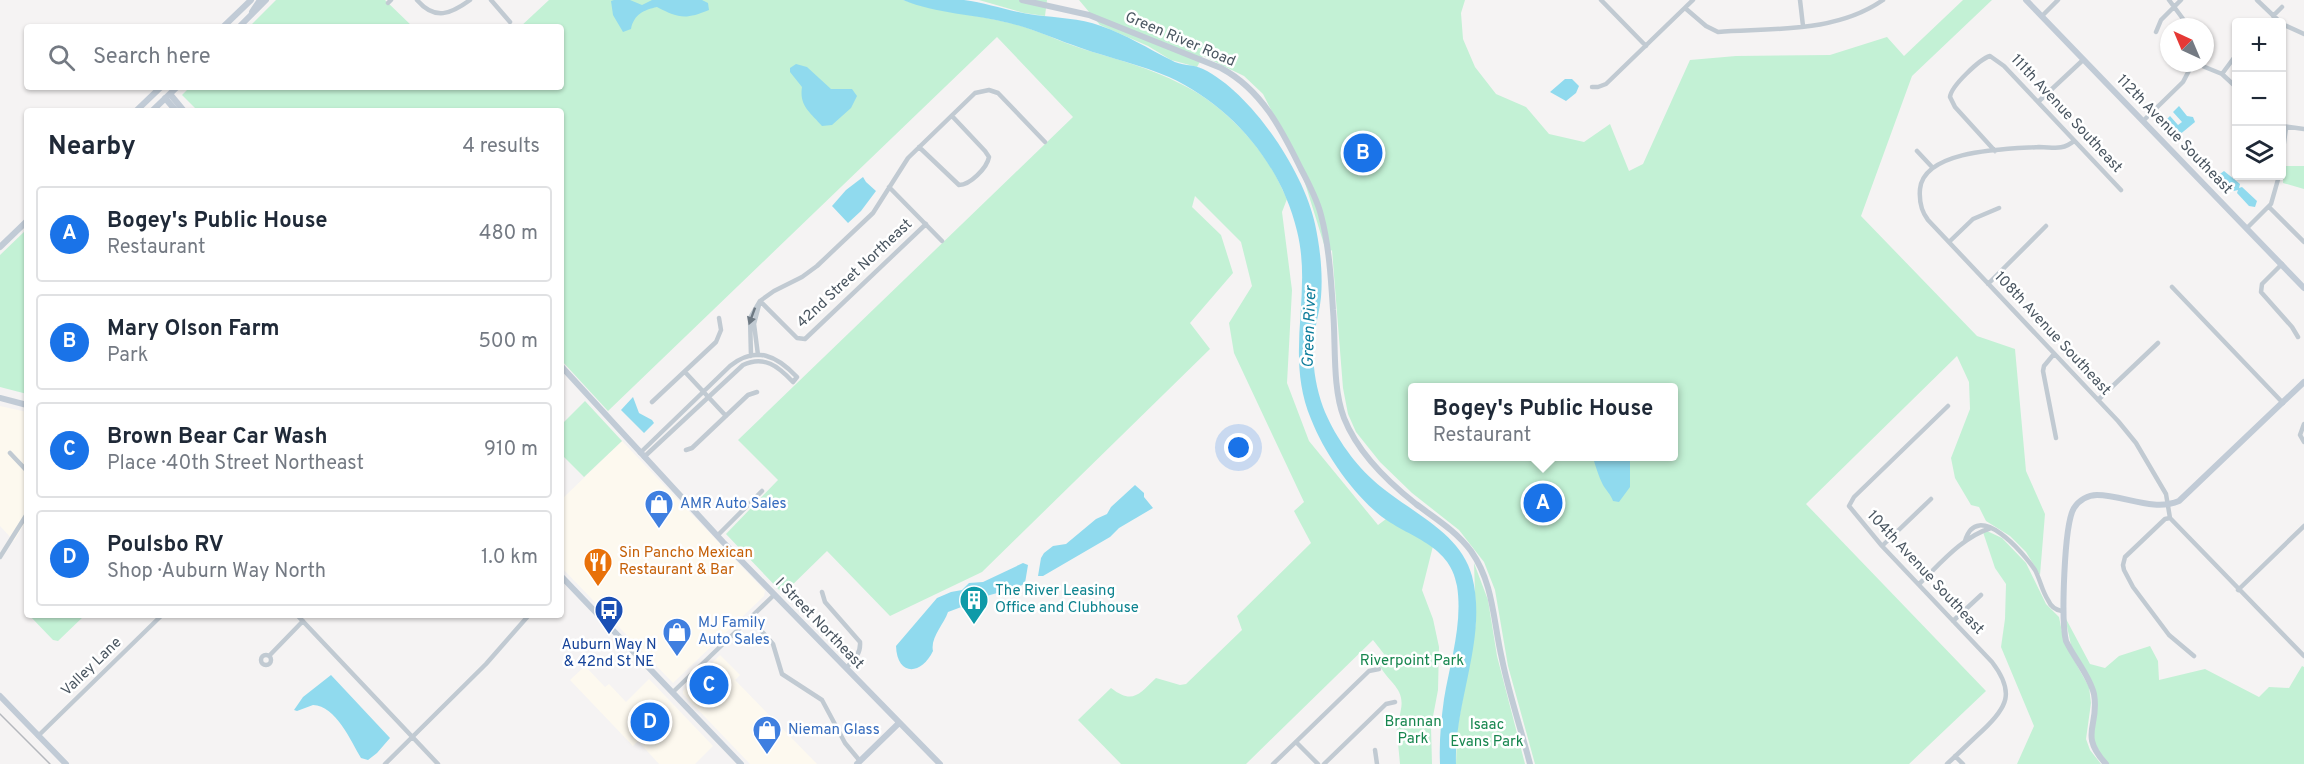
<!DOCTYPE html>
<html lang="en">
<head>
<meta charset="utf-8">
<style>
  :root { --surface:#fff; --page:#f6f6f7; --text:#1f2937; --muted:#747a83; --line:#e0e1e3; --accent:#1a73e8 }
  body { margin:0; font-family:Overpass,sans-serif; background:var(--page); color:var(--text) }
  .controls { position:absolute; right:18px; top:18px; display:grid; overflow:hidden; border-radius:6px; box-shadow:0 2px 4px #0004 }
  .controls button { width:54px; height:54px; display:grid; place-items:center; padding:0; border:0; border-bottom:2px solid var(--line); background:var(--surface); color:var(--text); font:30px sans-serif }
  .compass { position:absolute; left:2160px; top:18px; width:54px; height:54px; border-radius:50%; background:var(--surface); box-shadow:0 2px 4px #0004; rotate:316deg }
  .you { position:absolute; left:1239px; top:448px; width:21px; height:21px; margin:-15px; border:4px solid #fff; border-radius:50%; background:#1a73e8; box-shadow:0 0 0 9px #1a73e833 }
  .badge { display:grid; place-items:center; width:39px; height:39px; border-radius:50%; background:var(--accent); color:#fff; font-size:20px; font-weight:700 }
  .pin { position:absolute; translate:-50% -50%; border:3px solid #fff; box-shadow:0 2px 6px #0006 }
  .popup { position:absolute; left:1408px; top:383px; width:270px; height:78px; box-sizing:border-box; display:grid; place-content:center; border-radius:6px; background:var(--surface); filter:drop-shadow(0 2px 4px #0005); font-size:20px; white-space:nowrap; color:var(--muted) }
  .popup b { font-size:22px; color:var(--text) }
  .popup::after { content:''; position:absolute; left:50%; top:100%; margin-left:-12px; border:12px solid transparent; border-top-color:var(--surface) }
  .list { margin:0; padding:0; list-style:none }
  h2 { display:flex; justify-content:space-between; align-items:center; height:78px; margin:0; padding:0 24px; font-size:26px }
  h2 small { font-size:20px; font-weight:400; color:var(--muted) }
  .list li { display:grid; grid-template-columns:39px 1fr auto; gap:18px; align-items:center; box-sizing:border-box; height:96px; margin:0 12px 12px; padding:0 12px; border:2px solid var(--line); border-radius:6px }
  .list b { display:block; font-size:22px; white-space:nowrap }
  .list p { margin:0; font-size:20px; white-space:nowrap; color:var(--muted) }
  .list em { font-size:20px; font-style:normal; color:var(--muted) }
  .icon { flex:none; width:33px; height:33px; fill:none; stroke:currentColor; stroke-width:2; stroke-linecap:round; stroke-linejoin:round }
  .map { position:relative; flex:none; width:2304px; height:764px; overflow:hidden }
  .search { position:absolute; background:var(--surface); box-shadow:0 2px 4px #0004; left:24px; top:24px; width:540px; height:66px; display:flex; align-items:center; gap:15px; box-sizing:border-box; padding:0 21px; border-radius:6px; color:var(--muted); font-size:22px }
  .panel { position:absolute; background:var(--surface); box-shadow:0 2px 4px #0004; left:24px; top:108px; width:540px; height:510px; border-radius:6px }
  .map>svg:first-child { display:block }
  .commercial { fill:#fdf9ef }
  .green { fill:#c3f1d5; fill-rule:evenodd }
  .water { fill:#90daee }
  .lines { fill:none; stroke-linecap:round; stroke-linejoin:round }
  .street { stroke:#c1cad2; stroke-width:4.5 }
  .secondary { stroke:#c1cbd6; stroke-width:6 }
  .rail { stroke:#b5b8bd; stroke-width:1.5 }
  .oneway { fill:#6e7983 }
  .labels { text-anchor:middle; dominant-baseline:central; stroke-width:5; stroke-linejoin:round; paint-order:stroke }
  .street-label { font-size:15px; fill:#4a5661; stroke:#fff }
  .shop-label { font-size:15px; fill:#366cbe; stroke:#fff; text-anchor:start }
  .food-label { font-size:15px; fill:#c56008; stroke:#fff; text-anchor:start }
  .culture-label { font-size:15px; fill:#0d838f; stroke:#fff; text-anchor:start }
  .transit-label { font-size:15px; fill:#164399; stroke:#fff }
  .park-label { font-size:15px; fill:#17864f; stroke:#fff }
  .water-label { font-size:16px; font-style:italic; fill:#0c7c9b; stroke:#fff }
</style>
</head>
<body>
<div class="map">
<svg width="2304" height="764" viewBox="0 0 2304 764">
  <rect width="100%" height="100%" fill="#f5f3f3"/>
  <!-- commercial -->
  <path class="commercial" d="M0,406L27,412V519L14,541L0,526Z
    M622,441L765,591L764,596L673,683L561,567V500Z
    M720,655L740,675L735,680L817,764H750L683,694V691Z
    M585,666L605,687L609,684L626,702L649,679L713,746L695,764H659L638,741L633,746L570,680Z"/>
  <!-- green -->
  <path class="green" d="M276,0H385L413,27H249Z
    M549,0H903C938,12 974,14 1010,23C1035,29 1058,41 1083,49C1116,59 1150,68 1181,84C1215,100 1248,132 1268,163C1276,174 1281,187 1287,199L1282,212L1292,290L1287,383L1309,441L1378,525L1386,519L1433,546L1422,590L1433,619L1439,647L1438,690L1431,727L1432,764H1400L1396,722C1400,717 1400,715 1401,709C1405,688 1388,682 1380,666L1384,654L1373,640L1246,764H1121L1078,720L1111,688C1133,705 1139,694 1156,678L1180,685L1186,684L1242,630L1237,616L1311,543L1294,511L1304,502L1234,353L1229,323L1252,286L1241,242L1195,196L1192,207L1221,235L1233,273L1190,323L1210,349L982,572L890,616L827,551L783,594L726,534L778,480L738,440L1073,117L997,37L608,411L561,360V111H198L182,95L190,87H561V27H520Z
    M979,0H1047L1045,16L1024,13Z
    M1079,0H1465L1461,13L1463,39L1475,67L1496,94L1526,107L1549,134L1584,142L1610,124L1629,171L1643,164L1690,60L1736,56L1830,55L1887,37L1904,56L1963,0H1992L1912,76L1861,216L1977,336L2015,349L2026,471L2045,514L2040,575L2026,552L2010,536L1986,521L1979,507L1971,505L1955,478L1951,458L1970,409L1969,382L1957,356L1806,504L1986,691L1909,764H1535L1508,666L1495,590L1484,562L1459,530L1412,493L1380,462L1356,432L1348,414L1343,388L1332,250L1327,254L1300,167L1263,94L1244,76L1203,56L1197,67L1171,60L1148,46L1100,25ZM1412,388H1674V456H1412Z
    M2284,166H2304V189L2283,183Z
    M27,229V394L0,387V255Z
    M585,401L622,441L584,477L561,454V425Z
    M1987,531L2002,538L2026,563L2046,604L2059,617L2064,642L2089,687L2091,703L2086,739L2090,750L2101,764H2017L2034,726L2001,647L2005,619L2006,584L1995,568L1983,532Z
    M1474,563L1488,600L1497,656L1525,764H1456L1457,731L1476,622Z
    M29,615H85L58,641L53,640Z
    M2065,617L2090,664L2105,668L2119,656L2150,646L2158,661L2159,680L2205,669L2259,697L2269,687L2289,688L2302,666L2304,667V764H2109L2096,750L2093,739L2097,704L2071,645Z"/>
  <!-- water -->
  <path class="water" d="M614,0H630L642,5L652,0H702L708,3L709,10C685,20 678,18 657,7C644,10 634,14 631,29L623,32L613,15L611,1Z
    M903,0C922,0 944,0 964,0C988,3 1011,12 1035,15C1058,18 1079,18 1101,26C1127,35 1147,48 1171,60C1181,66 1193,64 1203,69C1252,93 1304,172 1315,224C1320,247 1323,273 1321,297C1320,308 1317,319 1315,330C1311,355 1314,382 1323,407C1333,433 1352,461 1373,480C1405,510 1460,530 1472,576C1488,638 1454,701 1456,764H1440C1439,742 1441,721 1444,699C1450,663 1463,623 1457,586C1450,542 1404,537 1376,512C1349,488 1324,452 1311,419C1284,354 1313,295 1297,231C1281,164 1232,106 1169,77C1141,65 1110,58 1081,48C1057,40 1034,29 1009,23C974,14 937,14 903,0Z
    M796,64L807,67L831,89H852L857,96L851,108L832,125L822,126C810,112 799,106 802,87L790,72V68Z
    M1565,79H1572L1579,86L1576,93L1566,101L1550,92Z
    M2179,106L2187,116L2193,117L2195,122L2178,136L2165,121L2170,116L2178,125L2182,122L2173,112Z
    M2224,171L2240,184L2239,188L2242,187L2257,201L2255,207L2249,206L2237,193L2238,190L2234,191L2220,177V174Z
    M863,177L866,182L876,191L861,211L848,223L832,206L846,190Z
    M633,397L639,413L652,420L654,423L644,433L621,410Z
    M1593,457H1630V487L1619,502L1613,501C1611,495 1606,490 1603,485C1599,477 1595,465 1593,457Z
    M1135,485L1144,493V497L1153,508L1119,528L1110,537L1043,576H1038L1041,558L1044,553L1053,546L1066,544L1096,519L1107,514L1111,507Z
    M1023,563L1028,565L1025,583L1019,587L972,600L964,606L948,612C944,624 930,638 933,651C921,676 897,676 896,646L937,598L951,592L962,590L969,583L983,582Z
    M331,675L390,738L377,753L368,760L361,758C351,741 336,706 313,705L297,711L294,710L303,697Z"/>
  <g class="lines">
    <!-- street -->
    <path class="street" d="M417,0C435,21 451,14 470,0
      M491,0L510,22
      M1601,0L1646,46
      M1800,0L1803,26
      M2169,0L2189,27
      M2257,0L2280,22
      M388,3L391,0
      M1685,8L1706,26L1718,32C1773,28 1836,33 1883,0
      M2042,16L2058,0
      M2273,16L2282,7
      M2282,24L2304,34
      M2156,32L2161,20L2181,0
      M2195,63L2222,74L2236,87
      M2222,74L2236,55
      M1592,87H1598L1606,84L1693,0
      M2038,102L2083,60
      M2144,120L2183,82L2193,63
      M2282,126L2304,129
      M2074,141C2062,151 2053,147 2039,147C2008,149 1924,149 1920,189C1919,201 1921,211 1928,220L2118,421L2136,443L2166,494L2170,518
      M919,147L959,185C970,185 987,168 989,157L985,151L952,116
      M1917,151L1932,167
      M1995,151L1955,107L1950,97C1951,86 1980,59 1990,56L2004,66L2121,190
      M2282,157L2286,128
      M889,187L942,241
      M2269,207L2304,242
      M926,224L805,339L797,338L760,301L774,291L802,277L817,266L873,213L908,158L975,93L989,90L998,93L1045,142
      M2247,228L2271,204L2279,176
      M1949,242L1973,219L1999,208
      M2282,264L2262,284L2261,292L2292,327L2298,337
      M1988,284L2046,226
      M2172,287L2283,403
      M2054,354L2044,366L2043,371L2056,438
      M751,356L750,318L760,301L754,324L758,355
      M685,372L726,416
      M2098,400L2158,343
      M652,402L716,342L721,330L719,318
      M2304,424L2300,435L2304,442
      M686,450L692,448L748,395L757,392
      M10,453L27,471
      M640,453L730,366C756,345 777,356 797,377L793,382C778,366 764,355 743,365L644,457
      M2170,518L2304,656
      M2170,518L2165,519L2125,557L2123,565L2124,570L2133,587L2169,635L2194,656
      M717,536L762,491
      M1965,541C1977,499 2024,553 2035,570C2040,579 2042,591 2048,600C2051,607 2055,610 2062,611
      M1882,546L1931,499
      M0,557L27,514
      M1919,584C1940,564 1962,537 1991,528
      M2238,590L2304,526
      M822,592L825,602L860,642C861,654 854,660 846,668
      M297,615L438,764
      M750,618L773,644L782,674L822,700L845,743L860,761
      M1953,621L1981,595
      M261 660a5 5 0 1 1 10 0a5 5 0 1 1-10 0Z
      M269,656L303,621
      M673,692L774,595
      M38,736L162,615
      M1296,742L1318,764
      M1375,750L1377,764
      M1955,756L1963,764
      M385,764L486,664L529,615
      M1273,764L1369,671L1379,669
      M1324,764L1386,704L1395,702
      M1947,764C1959,753 1970,742 1982,731C2008,707 2015,692 1992,662L1882,546L1849,506L1854,497L1948,406"/>
    <!-- secondary -->
    <path class="secondary" d="M1022,0L1089,15L1221,68C1262,90 1282,130 1301,169C1309,184 1317,199 1321,215C1329,245 1331,279 1333,310C1336,343 1332,387 1344,418C1357,451 1388,482 1416,504C1436,519 1456,531 1471,551C1494,584 1493,621 1502,659C1509,694 1521,729 1530,764
      M2026,0L2304,288
      M252,12L260,0
      M223,27L251,0
      M239,27L266,0
      M170,94L184,111
      M165,98L176,111
      M136,111L161,87
      M152,111L177,87
      M0,247L27,221
      M561,366L723,542L940,764
      M0,398L27,405
      M561,576L741,764
      M0,696L66,764
      M857,764L899,723
      M2106,764C2078,733 2100,727 2094,694C2090,676 2074,658 2066,641C2061,621 2064,524 2074,508C2079,500 2088,495 2097,495C2124,495 2153,512 2179,501L2304,382"/>
    <!-- rail -->
    <path class="rail" d="M0,714L50,764"/>
  </g>
  <!-- one-way arrows -->
  <defs><path id="oneway-solid" d="M-6-.8H1V-3.2L6.5 0L1 3.2V.8H-6Z" transform="scale(1.5)"/></defs>
  <use class="oneway" href="#oneway-solid" transform="translate(752 316) rotate(110)"/>
  <!-- icons -->
  <defs>
    <g id="shop-pin" transform="scale(1.5)"><path d="M0 17L-7.5 6A9.5 9.5 0 1 1 7.5 6Z" fill="#3f7fe0" stroke="#fff"/><path d="M-5-2.5h2.3a2.7 3.5 0 0 1 5.4 0H5L5.5 6h-11ZM-1.5-2.5h3a1.5 2.3 0 0 0-3 0Z" fill="#fff"/></g>
    <g id="restaurant-pin" transform="scale(1.5)"><path d="M0 17L-7.5 6A9.5 9.5 0 1 1 7.5 6Z" fill="#e8710a" stroke="#fff"/><path d="M-5-6h1v4h1v-4h1v4h1v-4h1v5L-1.5 .5V6h-2V.5L-5-1ZM5-6V6H3V1.5H1.5Q1.5-4 5-6Z" fill="#fff"/></g>
    <g id="building-pin" transform="scale(1.5)"><path d="M0 17L-7.5 6A9.5 9.5 0 1 1 7.5 6Z" fill="#0f9aa8" stroke="#fff"/><path d="M-4-6H4V6H1V3H-1V6H-4ZM-2.5-4.3h1.7v1.8h-1.7ZM.8-4.3h1.7v1.8H.8ZM-2.5-1h1.7V.8h-1.7ZM.8-1h1.7V.8H.8Z" fill="#fff"/></g>
    <g id="bus-pin" transform="scale(1.5)"><path d="M0 17L-7.5 6A9.5 9.5 0 1 1 7.5 6Z" fill="#1a4fb4" stroke="#fff"/><path d="M-5-6H5V4H4V6H2V4H-2V6H-4V4H-5ZM-3.5-4V0h7V-4ZM-3.5 1.2v1.5H-2V1.2ZM2 1.2v1.5H3.5V1.2Z" fill="#fff"/></g>
  </defs>
  <g fill-rule="evenodd">
    <use href="#shop-pin" x="659" y="504"/>
    <use href="#restaurant-pin" x="598" y="562"/>
    <use href="#building-pin" x="974" y="600"/>
    <use href="#bus-pin" x="609" y="610"/>
    <use href="#shop-pin" x="677" y="632"/>
    <use href="#shop-pin" x="767" y="730"/>
  </g>
  <g class="labels">
    <!-- street labels -->
    <g class="street-label">
      <text transform="translate(1180 40) rotate(23)">Green River Road</text>
      <text transform="translate(2066 114) rotate(47)">111th Avenue Southeast</text>
      <text transform="translate(2174 135) rotate(46)">112th Avenue Southeast</text>
      <text transform="translate(855 274) rotate(-43)">42nd Street Northeast</text>
      <text transform="translate(2052 334) rotate(47)">108th Avenue Southeast</text>
      <text transform="translate(1925 573) rotate(47)">104th Avenue Southeast</text>
      <text transform="translate(819 624) rotate(46)">I Street Northeast</text>
      <text transform="translate(92 667) rotate(-44)">Valley Lane</text>
    </g>
    <!-- shop labels -->
    <g class="shop-label">
      <text x="680" y="504">AMR Auto Sales</text>
      <text x="698" y="623">MJ Family<tspan x="698" dy="17">Auto Sales</tspan></text>
      <text x="788" y="730">Nieman Glass</text>
    </g>
    <!-- food labels -->
    <g class="food-label">
      <text x="619" y="553">Sin Pancho Mexican<tspan x="619" dy="17">Restaurant &amp; Bar</tspan></text>
    </g>
    <!-- culture labels -->
    <g class="culture-label">
      <text x="995" y="591">The River Leasing<tspan x="995" dy="17">Office and Clubhouse</tspan></text>
    </g>
    <!-- transit labels -->
    <g class="transit-label">
      <text x="609" y="645">Auburn Way N<tspan x="609" dy="17">&amp; 42nd St NE</tspan></text>
    </g>
    <!-- park labels -->
    <g class="park-label">
      <text x="1412" y="661">Riverpoint Park</text>
      <text x="1413" y="722">Brannan<tspan x="1413" dy="17">Park</tspan></text>
      <text x="1487" y="725">Isaac<tspan x="1487" dy="17">Evans Park</tspan></text>
    </g>
    <!-- water labels -->
    <g class="water-label">
      <text transform="translate(1310 327) rotate(-88)">Green River</text>
    </g>
  </g>
</svg>
<div class="controls">
<button>+</button>
<button>−</button>
<button><svg class="icon" aria-label="layers" viewBox="0 0 24 24"><path d="M12 4l9 5-9 5-9-5zM3 14l9 5 9-5"/></svg></button>
</div>
<svg class="compass" viewBox="-18 -18 36 36"><path d="M0-13l5 13h-10z" fill="#e53935"/><path d="M0 13l5-13h-10z" fill="#747a83"/></svg>
<div class="you"></div>
<div class="pin badge" style="left:1543px;top:503px">A</div>
<div class="popup"><b>Bogey's Public House</b>Restaurant</div>
<div class="pin badge" style="left:1363px;top:153px">B</div>
<div class="pin badge" style="left:709px;top:685px">C</div>
<div class="pin badge" style="left:650px;top:722px">D</div>
<div class="search"><svg class="icon" aria-label="search" viewBox="0 0 24 24"><circle cx="10" cy="10" r="6"/><path d="M15 15l6 6"/></svg>Search here</div>
<section class="panel">
<h2>Nearby<small>4 results</small></h2>
<ul class="list">
<li><span class="badge">A</span><div><b>Bogey's Public House</b><p>Restaurant</p></div><em>480 m</em></li>
<li><span class="badge">B</span><div><b>Mary Olson Farm</b><p>Park</p></div><em>500 m</em></li>
<li><span class="badge">C</span><div><b>Brown Bear Car Wash</b><p>Place · 40th Street Northeast</p></div><em>910 m</em></li>
<li><span class="badge">D</span><div><b>Poulsbo RV</b><p>Shop · Auburn Way North</p></div><em>1.0 km</em></li>
</ul>
</section>
</div>
</body>
</html>
